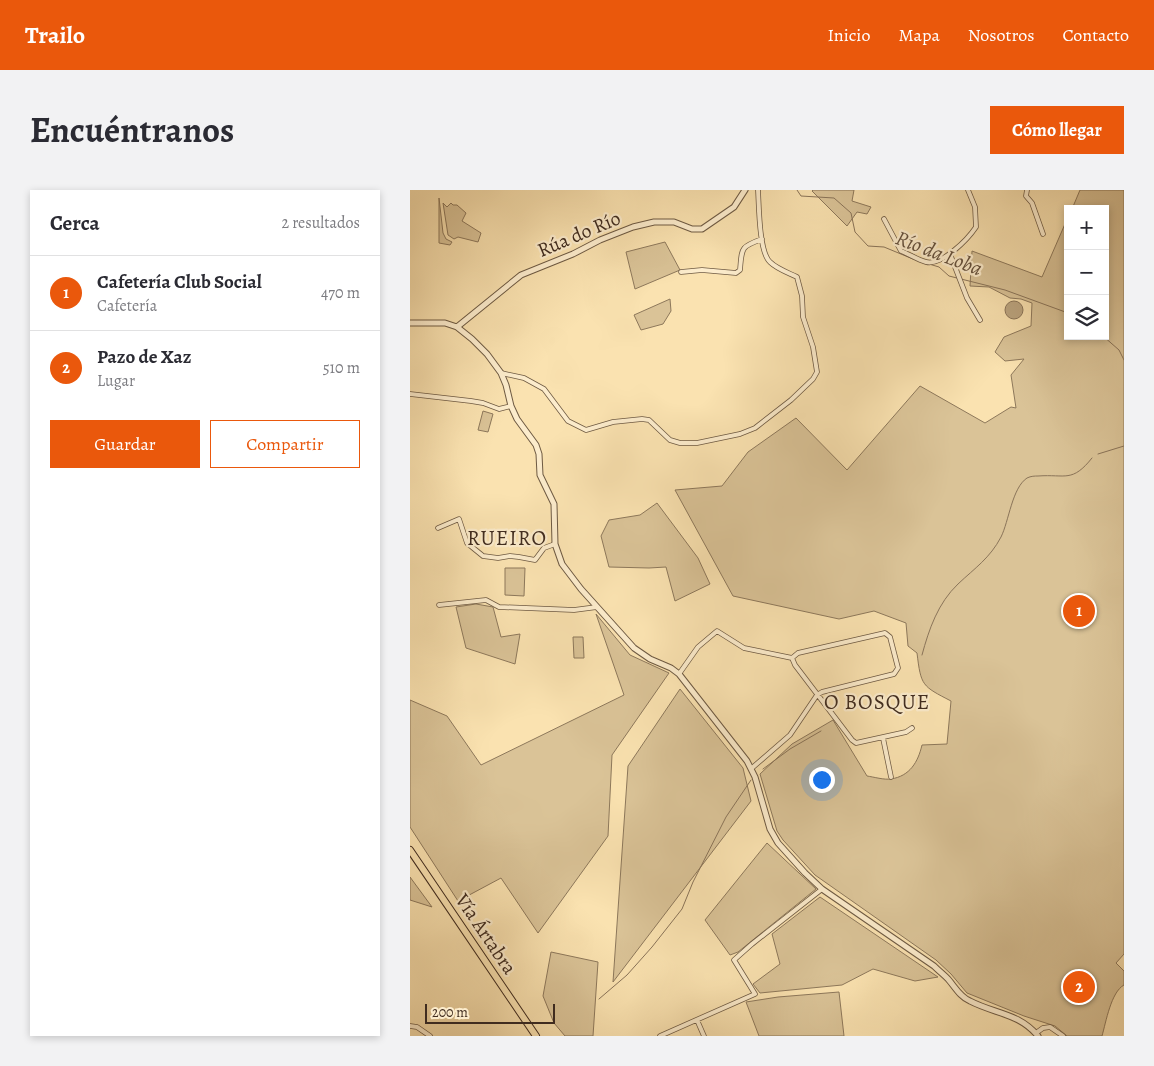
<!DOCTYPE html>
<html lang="es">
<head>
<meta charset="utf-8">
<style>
  :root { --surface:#fff; --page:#f2f2f3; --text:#2b2b33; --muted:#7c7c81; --line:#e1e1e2; --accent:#ea580c }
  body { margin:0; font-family:Alegreya,serif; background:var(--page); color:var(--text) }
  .controls { position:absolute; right:15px; top:15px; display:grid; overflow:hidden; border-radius:0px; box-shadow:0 2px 8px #0003 }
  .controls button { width:45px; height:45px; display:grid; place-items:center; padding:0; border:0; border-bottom:1px solid var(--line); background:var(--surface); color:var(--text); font:25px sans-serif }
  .scale { position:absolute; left:15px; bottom:12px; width:130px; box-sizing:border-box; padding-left:5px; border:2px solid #402c1f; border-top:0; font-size:14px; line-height:18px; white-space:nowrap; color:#402c1f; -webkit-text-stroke:4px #fceccc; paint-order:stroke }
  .you { position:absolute; left:411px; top:589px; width:18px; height:18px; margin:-12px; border:4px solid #fff; border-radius:50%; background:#1a73e8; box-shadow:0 0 0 8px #1a73e833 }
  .badge { display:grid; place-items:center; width:32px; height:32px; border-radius:50%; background:var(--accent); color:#fff; font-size:16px; font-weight:700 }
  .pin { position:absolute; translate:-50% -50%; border:2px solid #fff; box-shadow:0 1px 5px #0006 }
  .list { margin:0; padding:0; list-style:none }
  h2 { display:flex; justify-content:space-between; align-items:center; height:65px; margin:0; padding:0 20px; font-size:21px }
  h2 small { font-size:16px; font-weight:400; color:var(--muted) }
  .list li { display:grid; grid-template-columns:32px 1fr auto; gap:15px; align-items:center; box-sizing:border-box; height:75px; padding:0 20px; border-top:1px solid var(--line) }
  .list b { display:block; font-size:19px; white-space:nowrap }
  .list p { margin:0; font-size:16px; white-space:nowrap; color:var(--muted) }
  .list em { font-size:16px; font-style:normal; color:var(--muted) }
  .actions { display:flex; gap:10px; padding:15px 20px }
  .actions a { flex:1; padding:11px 0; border:1px solid var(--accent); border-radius:0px; text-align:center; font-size:18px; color:var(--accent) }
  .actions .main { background:var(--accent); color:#fff }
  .icon { flex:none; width:28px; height:28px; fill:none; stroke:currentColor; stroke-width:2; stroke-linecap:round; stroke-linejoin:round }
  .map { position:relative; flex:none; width:714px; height:846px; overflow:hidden; border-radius:0px }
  header { display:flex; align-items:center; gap:30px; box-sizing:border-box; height:70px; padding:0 25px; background:var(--accent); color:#fff }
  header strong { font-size:24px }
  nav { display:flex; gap:28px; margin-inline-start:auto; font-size:18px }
  .intro { display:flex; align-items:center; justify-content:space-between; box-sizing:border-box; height:120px; padding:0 30px }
  h1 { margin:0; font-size:35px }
  .button { padding:12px 22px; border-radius:0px; background:var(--accent); color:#fff; font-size:18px; font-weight:700 }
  main { display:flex; gap:30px; padding:0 30px }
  aside { flex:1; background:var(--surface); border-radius:0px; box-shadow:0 2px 8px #0003 }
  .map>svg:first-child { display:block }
  .green { fill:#dac397; stroke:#8d785b }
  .water { fill:#bba47f; stroke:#8a7459 }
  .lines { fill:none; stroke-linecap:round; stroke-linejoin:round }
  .stream { stroke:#8a7459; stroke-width:1 }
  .minor-casing { stroke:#6e5a43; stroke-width:5.5 }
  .tertiary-casing { stroke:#6e5a43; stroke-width:7 }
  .trunk-casing { stroke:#402c1f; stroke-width:8 }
  .minor { stroke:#fceccc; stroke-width:4 }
  .tertiary { stroke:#fceccc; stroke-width:5 }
  .trunk { stroke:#fae2b0; stroke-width:6 }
  .labels { text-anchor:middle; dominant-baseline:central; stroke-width:4.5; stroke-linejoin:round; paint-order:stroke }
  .street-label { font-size:20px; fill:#402c1f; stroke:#fceccc }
  .water-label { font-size:21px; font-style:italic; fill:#65503c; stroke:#fceccc }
  .neighbourhood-label { font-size:21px; letter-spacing:1px; fill:#402c1f; stroke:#fceccc }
</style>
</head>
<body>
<header>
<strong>Trailo</strong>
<nav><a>Inicio</a><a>Mapa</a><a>Nosotros</a><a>Contacto</a></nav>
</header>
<div class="intro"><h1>Encuéntranos</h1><a class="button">Cómo llegar</a></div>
<main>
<aside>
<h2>Cerca<small>2 resultados</small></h2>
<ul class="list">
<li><span class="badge">1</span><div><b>Cafetería Club Social</b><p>Cafetería</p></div><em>470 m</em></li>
<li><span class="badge">2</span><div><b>Pazo de Xaz</b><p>Lugar</p></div><em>510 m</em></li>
</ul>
<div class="actions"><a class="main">Guardar</a><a>Compartir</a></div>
</aside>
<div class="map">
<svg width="714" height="846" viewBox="0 0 714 846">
  <rect width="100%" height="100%" fill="#fae2b0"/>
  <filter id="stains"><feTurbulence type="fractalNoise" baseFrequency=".004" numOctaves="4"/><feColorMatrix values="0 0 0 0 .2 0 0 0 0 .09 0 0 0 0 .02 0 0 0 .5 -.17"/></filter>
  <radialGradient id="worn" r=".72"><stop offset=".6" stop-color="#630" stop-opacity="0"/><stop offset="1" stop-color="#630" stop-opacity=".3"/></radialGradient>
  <!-- green -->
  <path class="green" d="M403,0H444L442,11L461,17L457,24L447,22L437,36L402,1Z
    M670,0H714V764L706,773L714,781V795C701,802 696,832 692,846H657L645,836L614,826L557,803L541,784L526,770L405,685L373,650L367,641L350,584L382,554L423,530L457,586C464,587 474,590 481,589C500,586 508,572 512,555L537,554L541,511C512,496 511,496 507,463L498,456L496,433L464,421L429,429L323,406L265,300L312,296L338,262L386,228L437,280L510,196L575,233L601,217L606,218L601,185L614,169L595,171L585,162L594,147L621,136L622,113L611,109L600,108L579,97L560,96L562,61L632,87L658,27V146H695V19H662Z
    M29,8L33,43L36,49L42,52L40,55L29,53Z
    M33,13L37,17L41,13L43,15H47L56,23L52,31L71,43L68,52L48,47L44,49L38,45Z
    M255,52L270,80L225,99L216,62Z
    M260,109L261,121L253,134L231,140L224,125Z
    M73,221L83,224L78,242L68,240Z
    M247,313L288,368L300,394L265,411L256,377L239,378L199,377L191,346L199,330L230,325Z
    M95,378H115L114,406L95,405Z
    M66,414L83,417L91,447L110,444L105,474L56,458L46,417Z
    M186,424L220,465L259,483L202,565L198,646L128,743L91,688L48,711L0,637V510L37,526L71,575L214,505Z
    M163,447H173L174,468H164Z
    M270,499L333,578L341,611L203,792L218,576Z
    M357,653L406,699L328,762L320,765L295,730Z
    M0,687L22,717L0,710Z
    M410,707L528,787L505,791L463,779L432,795L350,803L343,794L370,774L362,744Z
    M141,762L188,772L183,846H155L144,833L133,806Z
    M429,802L434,846H349L336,812L368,807Z"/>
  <!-- water -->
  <path class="water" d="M595 120a9 9 0 1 1 18 0a9 9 0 1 1-18 0Z"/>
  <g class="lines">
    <!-- stream -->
    <path class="stream" d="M387,0L391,6L424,8L441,23L445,42L458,56L474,57L503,69
      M519,74L529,77L539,86L595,100L658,123
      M693,146L709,160L714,170
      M688,264L714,256
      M512,465C519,439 528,413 548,394C565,378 580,368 591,347C599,331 602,298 617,288C621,286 625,286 628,286C656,284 662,293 682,268
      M353,579L380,559L411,541
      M189,809L217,785L242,757L272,719L283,692L316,627L341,590"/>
    <!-- minor casing -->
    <g class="minor-casing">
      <path id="minor" d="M617,0L616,6L622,13L633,44
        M474,29L491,61C499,64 508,70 516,72C532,76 558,49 566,37L565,17L558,0
        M540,64L557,108L570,130
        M271,82L292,80L326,83L330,80C332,58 330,57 352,49
        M91,183L114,188L134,199L158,231L176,240L203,232L232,229L239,230L260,250L270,253H287L330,244L345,238L381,210L403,189L407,182L403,157L393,127L392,106L387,87C379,83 367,79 360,72C349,62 349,16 348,0
        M0,204L61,211L73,213L89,219L101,216
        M28,338L49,329L57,353L73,366L88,368L100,366L109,367L125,370L134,358L145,354
        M29,415L76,410L89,417L164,420L187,417
        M269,484L288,457L307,441L334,458L382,468L385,475L442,550L446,553L496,542L502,538
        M473,548L481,587
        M342,578L380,545L407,505L412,502L484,484L488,478L480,447L475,443L388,463L382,468
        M287,830L294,846
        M0,836L7,837L20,846
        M626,843L633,838L640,837L653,846
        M250,846L345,804L324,770L342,754L412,699"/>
    </g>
    <!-- tertiary casing -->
    <g class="tertiary-casing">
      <path id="tertiary" d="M0,133H35L47,137L62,149L77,164L91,183L96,195L101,216L107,229L126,255L129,264L130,285L144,314L145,354L152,374L171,399L224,458L240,469L261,478L269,484L337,571L345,587L360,639L368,653L395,683L412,699L524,776C529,781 534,785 538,789C545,797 550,807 560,811C585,824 609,823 628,846
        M47,137L111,85L163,64L190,50L223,37L244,32H264L282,39H292L324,17L335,0"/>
    </g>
    <!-- trunk casing -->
    <g class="trunk-casing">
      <path id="trunk" d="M0,660L126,846"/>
    </g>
    <!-- minor -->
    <use href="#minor" class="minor"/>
    <!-- tertiary -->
    <use href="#tertiary" class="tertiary"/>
    <!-- trunk -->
    <use href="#trunk" class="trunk"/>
  </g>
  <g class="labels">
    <!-- street labels -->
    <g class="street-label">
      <text transform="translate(169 44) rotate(-23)">Rúa do Río</text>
      <text transform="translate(76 744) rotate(56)">Vía Ártabra</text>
    </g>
    <!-- water labels -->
    <g class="water-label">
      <text transform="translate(529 63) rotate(21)">Río da Loba</text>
    </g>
    <!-- neighbourhood labels -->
    <g class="neighbourhood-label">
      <text x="97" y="348">RUEIRO</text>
      <text x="467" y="512">O BOSQUE</text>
    </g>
  </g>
  <rect width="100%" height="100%" filter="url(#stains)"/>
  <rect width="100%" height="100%" fill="url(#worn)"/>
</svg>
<div class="controls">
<button>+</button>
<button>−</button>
<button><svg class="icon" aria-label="layers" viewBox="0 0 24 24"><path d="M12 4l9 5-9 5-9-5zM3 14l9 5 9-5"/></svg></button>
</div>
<div class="scale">200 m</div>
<div class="you"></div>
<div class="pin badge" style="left:669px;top:421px">1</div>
<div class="pin badge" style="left:669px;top:797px">2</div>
</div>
</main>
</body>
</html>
